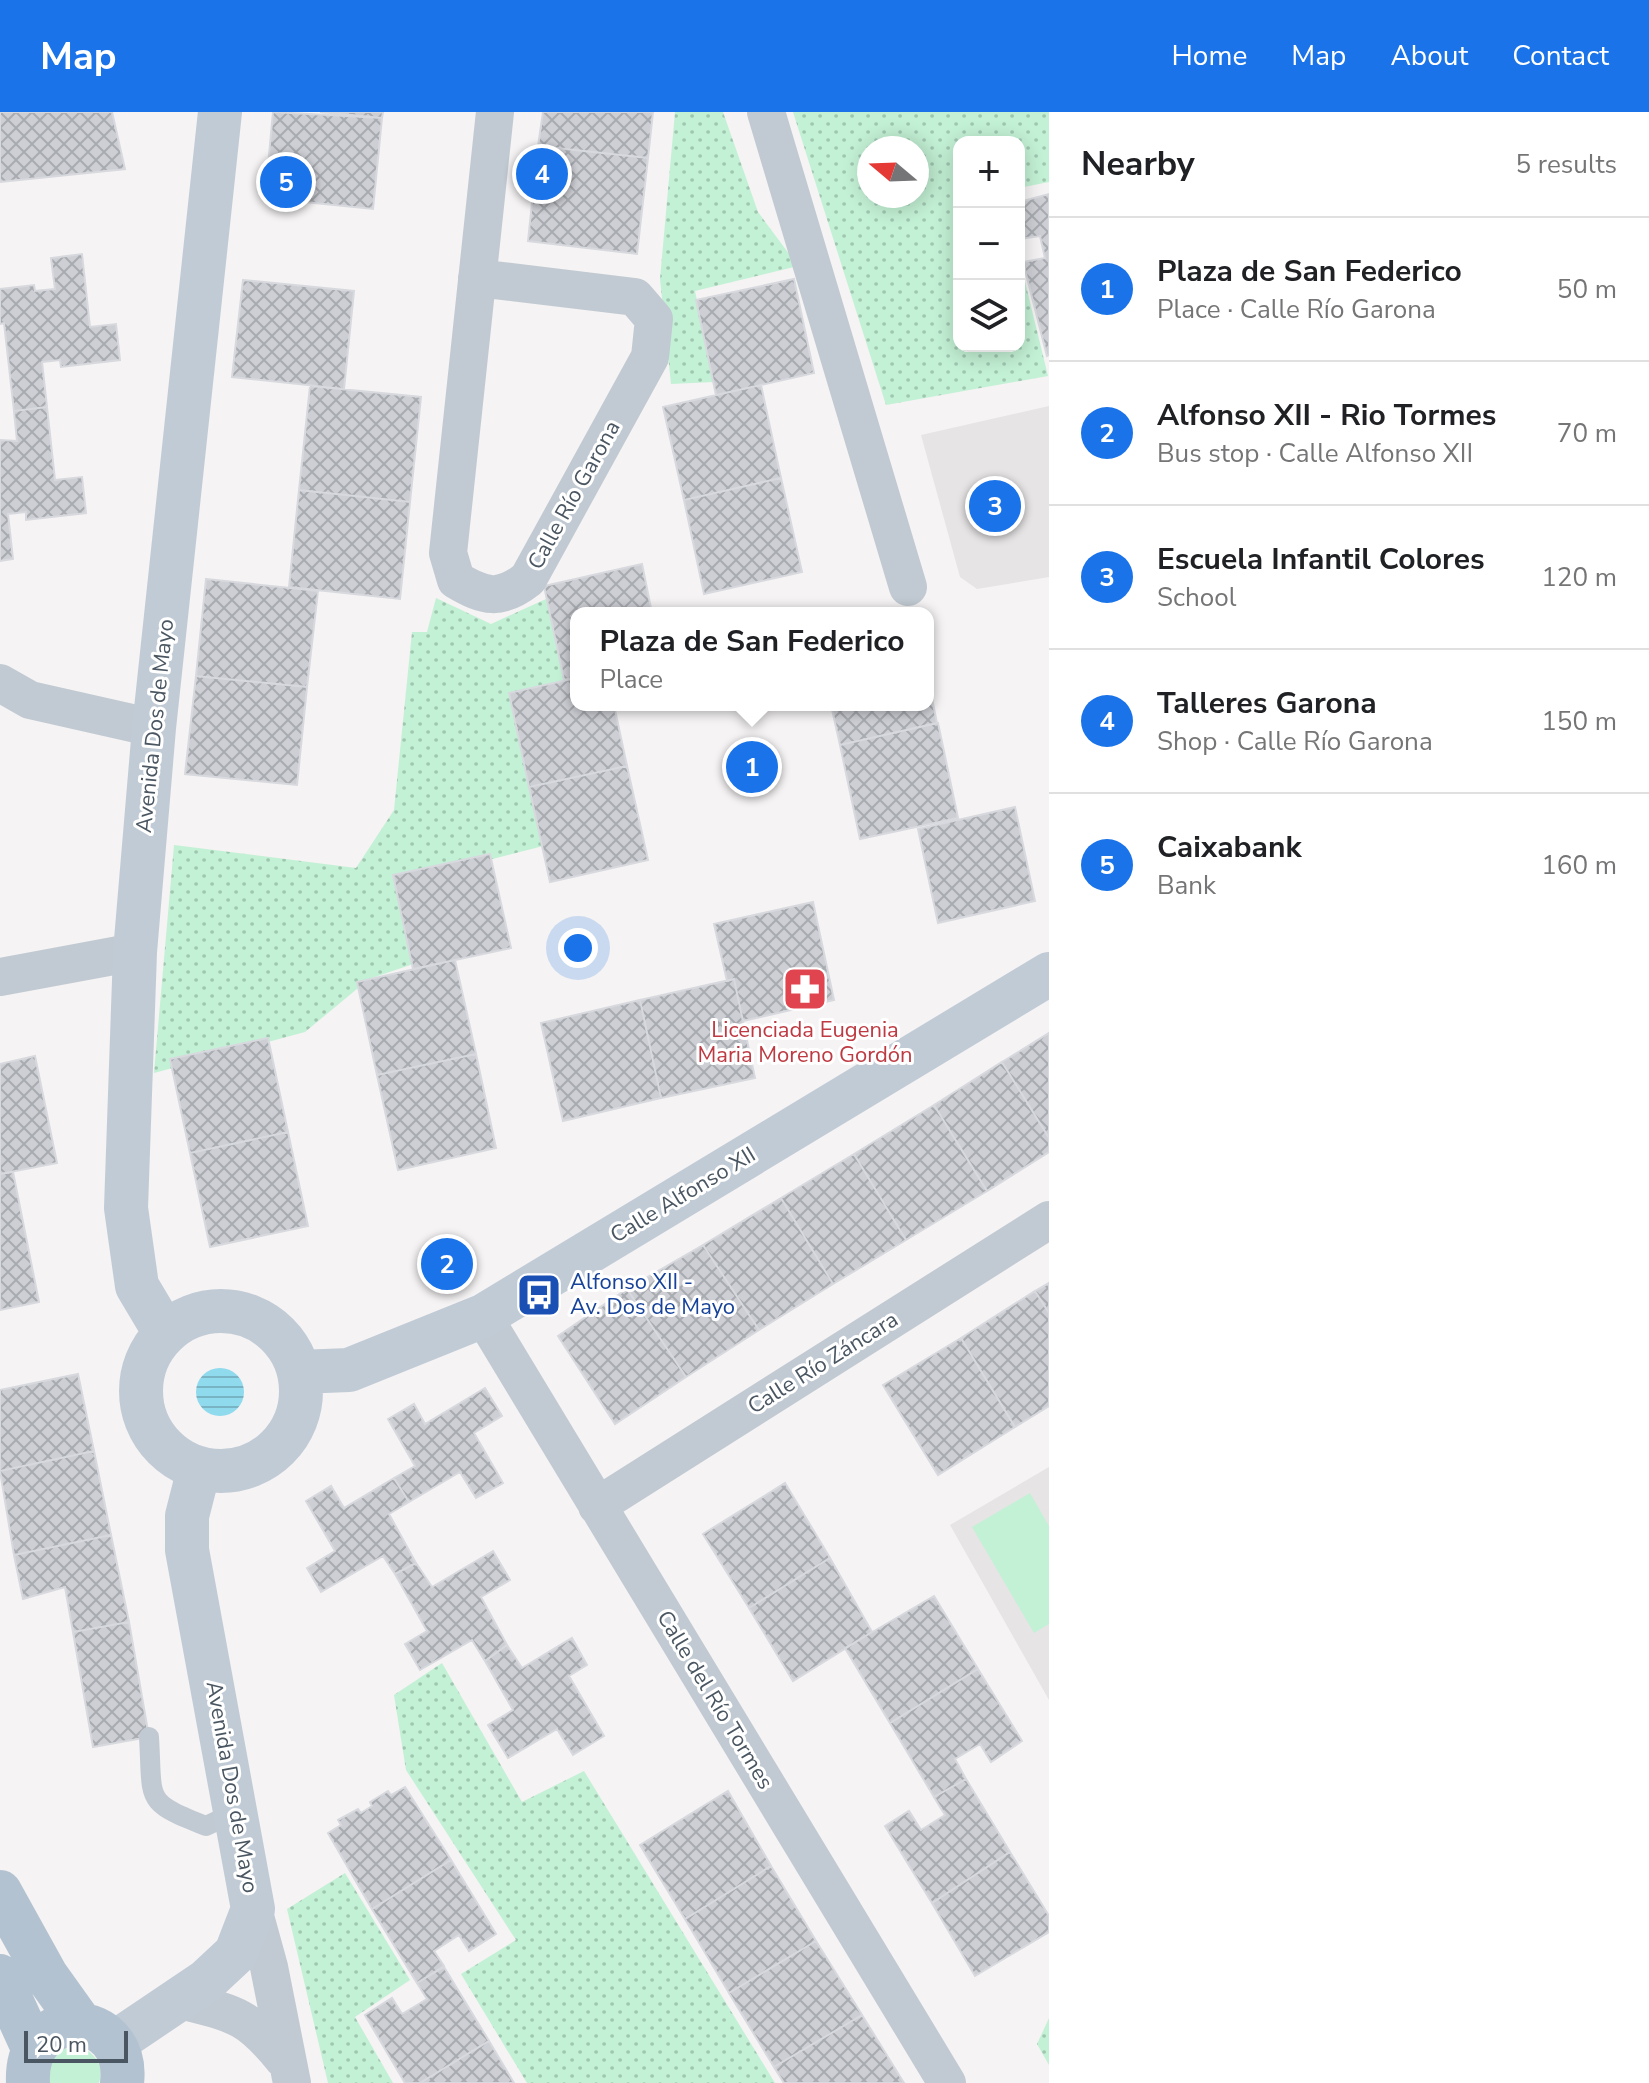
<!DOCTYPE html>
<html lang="en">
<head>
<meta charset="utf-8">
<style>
  :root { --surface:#fff; --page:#f2f2f2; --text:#202124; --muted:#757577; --line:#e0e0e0; --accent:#1a73e8 }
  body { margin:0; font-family:"Nunito Sans",sans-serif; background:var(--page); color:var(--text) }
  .controls { position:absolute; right:24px; top:24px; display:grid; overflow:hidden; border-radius:16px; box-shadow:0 4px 20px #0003 }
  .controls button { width:72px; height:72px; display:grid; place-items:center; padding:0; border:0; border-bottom:2px solid var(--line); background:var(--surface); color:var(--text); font:40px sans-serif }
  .compass { position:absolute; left:857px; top:24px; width:72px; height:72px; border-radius:50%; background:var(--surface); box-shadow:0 4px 20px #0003; rotate:289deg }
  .scale { position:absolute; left:24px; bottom:20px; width:104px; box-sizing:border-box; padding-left:8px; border:4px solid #4a5661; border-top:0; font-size:22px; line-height:28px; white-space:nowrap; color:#4a5661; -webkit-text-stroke:6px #fff; paint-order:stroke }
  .you { position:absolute; left:578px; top:836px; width:28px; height:28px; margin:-20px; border:6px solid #fff; border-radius:50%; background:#1a73e8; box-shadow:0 0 0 12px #1a73e833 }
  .badge { display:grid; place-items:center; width:52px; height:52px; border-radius:50%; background:var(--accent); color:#fff; font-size:26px; font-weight:700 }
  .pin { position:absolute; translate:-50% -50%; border:4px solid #fff; box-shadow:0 2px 8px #0006 }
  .popup { position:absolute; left:570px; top:495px; width:364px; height:104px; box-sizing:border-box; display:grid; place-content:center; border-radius:16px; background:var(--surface); filter:drop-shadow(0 2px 6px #0005); font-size:26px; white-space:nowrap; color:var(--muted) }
  .popup b { font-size:30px; color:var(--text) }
  .popup::after { content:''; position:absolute; left:50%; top:100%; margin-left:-16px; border:16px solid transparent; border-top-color:var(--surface) }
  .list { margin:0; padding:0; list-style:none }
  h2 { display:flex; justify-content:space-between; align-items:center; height:104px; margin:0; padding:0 32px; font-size:34px }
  h2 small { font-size:26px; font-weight:400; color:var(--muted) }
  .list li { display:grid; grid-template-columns:52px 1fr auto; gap:24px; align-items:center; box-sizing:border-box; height:144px; padding:0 32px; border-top:2px solid var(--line) }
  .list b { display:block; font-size:30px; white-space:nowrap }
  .list p { margin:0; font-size:26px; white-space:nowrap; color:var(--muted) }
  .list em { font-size:26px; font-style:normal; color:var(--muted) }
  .icon { flex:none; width:44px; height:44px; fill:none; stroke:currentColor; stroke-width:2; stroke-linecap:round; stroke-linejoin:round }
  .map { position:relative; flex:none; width:1049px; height:1971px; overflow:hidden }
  header { display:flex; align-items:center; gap:48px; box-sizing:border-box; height:112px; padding:0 40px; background:var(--accent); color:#fff }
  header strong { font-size:38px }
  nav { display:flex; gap:44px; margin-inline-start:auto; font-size:28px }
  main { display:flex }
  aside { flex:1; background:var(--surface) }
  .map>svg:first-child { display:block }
  .education { fill:#e6e4e5 }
  .park { fill:url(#park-dots); fill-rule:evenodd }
  .garden { fill:#c3f1d5 }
  .water { fill:url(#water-rules) }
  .building { fill:url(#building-cross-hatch); stroke:#d7d9de; stroke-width:2 }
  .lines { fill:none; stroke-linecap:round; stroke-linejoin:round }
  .lane { stroke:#c1cad2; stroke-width:20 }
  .street { stroke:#c1cad2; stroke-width:38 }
  .secondary { stroke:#c1cbd6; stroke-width:44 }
  .primary { stroke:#b3c2d1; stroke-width:44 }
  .labels { text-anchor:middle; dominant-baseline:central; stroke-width:6; stroke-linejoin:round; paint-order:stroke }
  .street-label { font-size:22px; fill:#4a5661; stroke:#fff }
  .health-label { font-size:22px; fill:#be3a42; stroke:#fff }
  .transit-label { font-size:22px; fill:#164399; stroke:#fff; text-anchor:start }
</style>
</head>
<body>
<header>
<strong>Map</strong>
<nav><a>Home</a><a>Map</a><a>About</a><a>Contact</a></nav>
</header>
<main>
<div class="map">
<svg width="1049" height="1971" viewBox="0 0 1049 1971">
  <defs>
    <pattern id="park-dots" width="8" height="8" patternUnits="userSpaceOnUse" patternTransform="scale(2)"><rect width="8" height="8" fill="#c3f1d5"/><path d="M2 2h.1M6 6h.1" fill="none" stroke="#a0c6b0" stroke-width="1.8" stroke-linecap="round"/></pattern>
    <pattern id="water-rules" width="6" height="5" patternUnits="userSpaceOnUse" patternTransform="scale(2)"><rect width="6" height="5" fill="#90daee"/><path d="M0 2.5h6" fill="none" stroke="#78b4c4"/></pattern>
    <pattern id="building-cross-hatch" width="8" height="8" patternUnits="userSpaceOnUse" patternTransform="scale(2)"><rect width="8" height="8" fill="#cdcfd5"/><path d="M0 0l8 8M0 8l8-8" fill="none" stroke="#a8abb0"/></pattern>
  </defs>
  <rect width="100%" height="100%" fill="#f5f3f3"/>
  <!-- education -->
  <path class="education" d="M1049,294V465L977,477L960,465L921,323Z
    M1049,1355V1588L950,1413Z"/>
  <!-- park -->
  <path class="park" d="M675,0H723L758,100L798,154L695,179L714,270L671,272L660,167Z
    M793,0H1049V70L1019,76V30H959V234H1019V145L1048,264L886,293ZM869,36H917V84H869Z
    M557,482L575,565L521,592L551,732L410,768L425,848L369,867L305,920L154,961L174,733L356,756L394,698L412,520H427L436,486L491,512Z
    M442,1551L522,1690L584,1659L775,1971H527L461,1862L516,1828L406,1658L394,1583Z
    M345,1761L410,1868L355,1905L393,1971H328L287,1797Z
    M1049,1906V1953L1037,1932Z"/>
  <!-- garden -->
  <path class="garden" d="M1030,1381L1049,1414V1512L1034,1521L972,1415Z
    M81,1933C95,1944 105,1952 99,1971H47L54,1939Z"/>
  <!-- water -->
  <path class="water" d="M196 1280a24 24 0 1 1 48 0a24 24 0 1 1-48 0Z"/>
  <!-- building -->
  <path class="building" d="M0,0H112L125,57L0,70Z
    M273,0L382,6L373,97L265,86Z
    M320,0H383L382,6Z
    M543,0H653L648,46L538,34Z
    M538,34L648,46L637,142L528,129Z
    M1049,82V243L1047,244L1023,150L1045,146L1040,124L1019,127V90Z
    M82,142L90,215L116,212L120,248L61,255L60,248L42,250L47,295L14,299L4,211L0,212V177L34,173L35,179L55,177L51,146Z
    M794,167L814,261L716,283L696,188Z
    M243,168L354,179L344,277L232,265Z
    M761,273L781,366L684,388L663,295Z
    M310,274L421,285L410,390L299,378Z
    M47,295L55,368L82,365L86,401L26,408V400L8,402L13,447L0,449V328L17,329L14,299Z
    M781,366L802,460L704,482L684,388Z
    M299,378L410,390L400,487L289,475Z
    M642,452L652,501H576V565L564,568L544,474Z
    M206,467L318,479L307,575L196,564Z
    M196,564L307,575L297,673L185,662Z
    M576,566V593H614L627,654L529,675L509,581Z
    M928,567L937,611L840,633L831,593H928Z
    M938,611L958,706L860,727L840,633Z
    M627,654L648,748L550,770L529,675Z
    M1015,695L1035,789L938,811L918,717Z
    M490,742L511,836L413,857L393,763Z
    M813,790L834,888L743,909L734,867L727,869L714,812Z
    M455,848L476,942L377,963L357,870Z
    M734,867L755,966L661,986L640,888Z
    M640,888L661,986L563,1009L541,911Z
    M1049,921V1026L1002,950Z
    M268,926L288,1020L190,1041L170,947Z
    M476,942L496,1036L398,1058L377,963Z
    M35,944L57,1051L0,1062V952Z
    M1002,950L1049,1026V1040L987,1079L934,993Z
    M934,993L987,1079L906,1128L854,1042Z
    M288,1020L308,1114L210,1135L190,1041Z
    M854,1042L906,1128L833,1172L781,1086Z
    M13,1060L39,1190L0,1198V1062Z
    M781,1086L833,1172L759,1218L703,1133Z
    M703,1133L759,1218L686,1265L627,1177Z
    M1049,1171V1201L1035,1179Z
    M627,1177L686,1265L615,1312L558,1224Z
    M1035,1179L1049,1201V1294L1015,1315L961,1226Z
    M961,1226L1015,1315L938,1363L883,1273Z
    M78,1262L94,1339L0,1359V1278Z
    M485,1276L502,1304L474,1321L503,1371L476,1386L460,1360L409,1390L394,1366L415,1354L388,1307L414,1292L425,1312Z
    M94,1339L111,1423L14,1443L0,1359Z
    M394,1366L409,1390L389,1402L416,1451L395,1462L383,1444L321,1480L307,1456L335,1439L306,1389L331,1374L344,1396Z
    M785,1371L830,1446L749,1496L703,1422Z
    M111,1423L129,1510L73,1520L65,1475L23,1487L14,1443Z
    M493,1439L510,1468L481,1485L507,1533L485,1549L472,1528L420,1558L405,1532L427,1519L395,1462L416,1451L432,1475Z
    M830,1446L872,1520L793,1569L749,1496Z
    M934,1484L978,1557L890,1611L845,1536Z
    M129,1510L149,1625L93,1635L73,1520Z
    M572,1526L587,1553L569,1564L604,1624L573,1643L557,1617L508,1646L488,1613L513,1598L485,1549L507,1533L522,1556Z
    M978,1557L1022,1629L991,1650L980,1632L955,1647L966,1667L934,1685L890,1611Z
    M966,1667L1010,1740L932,1791L885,1714L909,1699L921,1718L945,1703L934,1685Z
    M405,1675L451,1748L372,1797L328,1721L341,1713L338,1708L358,1697L361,1701L372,1694L370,1690L388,1679L391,1683Z
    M728,1679L771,1754L685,1807L640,1733Z
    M1010,1740L1049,1804V1820L975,1864L932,1791Z
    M451,1748L496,1822L469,1839L459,1823L434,1839L444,1854L417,1871L372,1797Z
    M771,1754L816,1829L729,1881L685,1807Z
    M816,1829L862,1903L774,1955L729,1881Z
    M444,1855L489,1929L420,1971H405L365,1903L392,1886L402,1902L427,1887L417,1871Z
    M862,1903L904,1971H784L774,1955Z
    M489,1929L514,1971H420Z"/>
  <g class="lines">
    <!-- lane -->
    <path class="lane" d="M149,1625C153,1690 143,1689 206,1714L238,1699"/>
    <!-- street -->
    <path class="street" d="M766,0L908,475
      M477,166L635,185L654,207L650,245L528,467C500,489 485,485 456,468L448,441L495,0
      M0,571L30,588L154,616
      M0,865L135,840
      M483,1204L947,1971
      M597,1394L1049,1108
      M253,1797L269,1855L292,1971
      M180,1888C235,1902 248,1903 284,1948"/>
    <!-- secondary -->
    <path class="secondary" d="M141 1279a80 80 0 1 1 160 0a80 80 0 1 1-160 0Z
      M165,1221L137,1174L126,1096L135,840L154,616L220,0
      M299,1260L349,1258L483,1204L1049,862
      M114,1931L206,1869L236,1841L253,1797L187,1438V1404L199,1357"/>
    <!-- primary -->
    <path class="primary" d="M0,1780L46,1863L81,1912
      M0,1864L33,1936
      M28,1971C24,1890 131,1896 122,1971"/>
  </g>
  <!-- icons -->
  <defs>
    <g id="pharmacy-square" transform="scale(2.3)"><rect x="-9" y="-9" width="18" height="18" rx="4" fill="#e0444e" stroke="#fff"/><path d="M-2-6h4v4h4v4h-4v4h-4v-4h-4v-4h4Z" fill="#fff"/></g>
    <g id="bus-square" transform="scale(2.3)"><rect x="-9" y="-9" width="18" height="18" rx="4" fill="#1a4fb4" stroke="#fff"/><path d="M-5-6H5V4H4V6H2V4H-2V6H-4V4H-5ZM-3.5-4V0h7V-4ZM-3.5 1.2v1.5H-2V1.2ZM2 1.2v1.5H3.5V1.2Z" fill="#fff"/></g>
  </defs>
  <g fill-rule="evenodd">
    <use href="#pharmacy-square" x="805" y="877"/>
    <use href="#bus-square" x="539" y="1183"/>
  </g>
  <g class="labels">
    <!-- street labels -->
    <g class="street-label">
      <text transform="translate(574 383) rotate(-61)">Calle Río Garona</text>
      <text transform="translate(155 614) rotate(-84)">Avenida Dos de Mayo</text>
      <text transform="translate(683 1083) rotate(-31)">Calle Alfonso XII</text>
      <text transform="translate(823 1251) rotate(-32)">Calle Río Záncara</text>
      <text transform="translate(715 1588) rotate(59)">Calle del Río Tormes</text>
      <text transform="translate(232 1675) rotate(80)">Avenida Dos de Mayo</text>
    </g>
    <!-- health labels -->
    <g class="health-label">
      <text x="805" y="918">Licenciada Eugenia<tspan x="805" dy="25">Maria Moreno Gordón</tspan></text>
    </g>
    <!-- transit labels -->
    <g class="transit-label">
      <text x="570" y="1170">Alfonso XII -<tspan x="570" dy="25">Av. Dos de Mayo</tspan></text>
    </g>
  </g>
</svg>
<div class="controls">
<button>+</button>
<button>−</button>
<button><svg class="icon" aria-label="layers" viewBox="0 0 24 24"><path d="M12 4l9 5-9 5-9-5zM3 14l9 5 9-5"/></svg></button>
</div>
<svg class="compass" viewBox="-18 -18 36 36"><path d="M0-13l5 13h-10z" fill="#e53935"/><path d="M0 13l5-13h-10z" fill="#757577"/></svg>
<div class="scale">20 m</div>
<div class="you"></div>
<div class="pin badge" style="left:752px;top:655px">1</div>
<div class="popup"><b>Plaza de San Federico</b>Place</div>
<div class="pin badge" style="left:447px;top:1152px">2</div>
<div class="pin badge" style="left:995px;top:394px">3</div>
<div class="pin badge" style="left:542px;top:62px">4</div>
<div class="pin badge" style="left:286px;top:70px">5</div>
</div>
<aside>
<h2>Nearby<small>5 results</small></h2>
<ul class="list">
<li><span class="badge">1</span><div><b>Plaza de San Federico</b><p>Place · Calle Río Garona</p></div><em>50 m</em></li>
<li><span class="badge">2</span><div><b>Alfonso XII - Rio Tormes</b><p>Bus stop · Calle Alfonso XII</p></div><em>70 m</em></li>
<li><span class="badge">3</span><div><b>Escuela Infantil Colores</b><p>School</p></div><em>120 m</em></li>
<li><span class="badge">4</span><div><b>Talleres Garona</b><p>Shop · Calle Río Garona</p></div><em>150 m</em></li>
<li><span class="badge">5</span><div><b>Caixabank</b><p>Bank</p></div><em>160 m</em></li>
</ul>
</aside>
</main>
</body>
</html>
